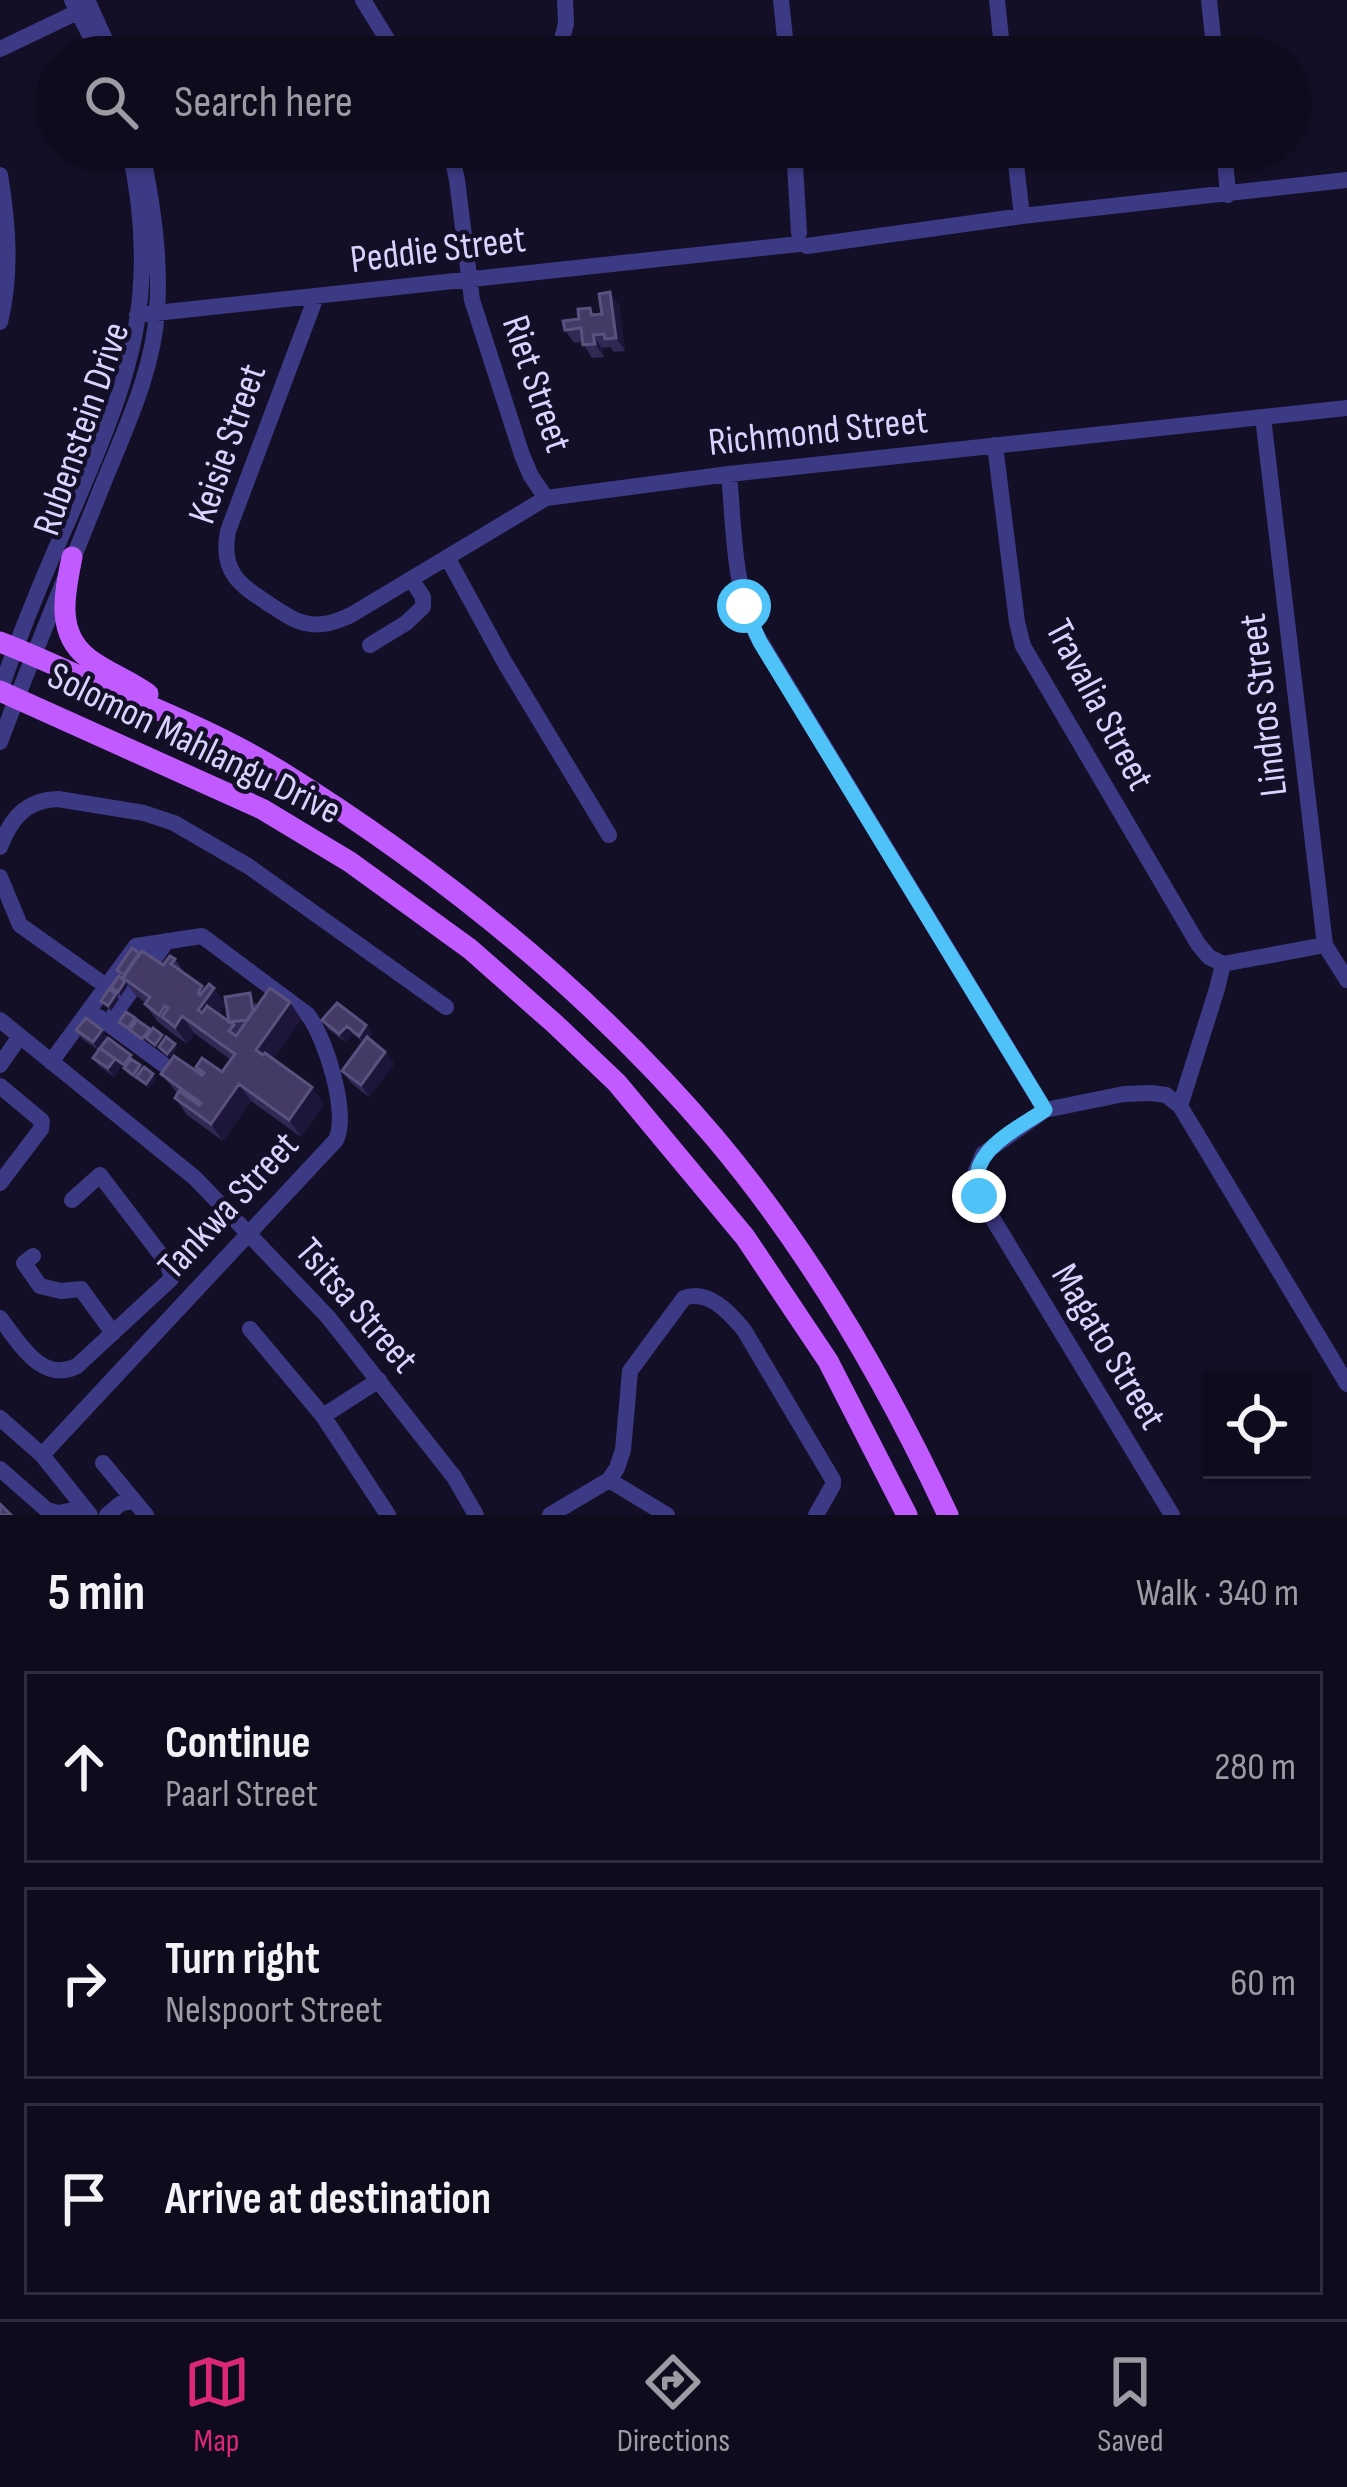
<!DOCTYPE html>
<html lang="en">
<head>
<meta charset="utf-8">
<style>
  :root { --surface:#0e0b1c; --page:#1c1929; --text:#f1f3f6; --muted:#9b9ba3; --line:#2e2b3b; --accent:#db2777 }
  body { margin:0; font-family:"Sofia Sans Condensed",sans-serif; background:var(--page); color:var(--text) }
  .controls { position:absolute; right:36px; bottom:36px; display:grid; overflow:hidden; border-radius:0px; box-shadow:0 3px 9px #0004 }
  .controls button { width:108px; height:108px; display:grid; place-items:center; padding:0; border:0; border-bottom:3px solid var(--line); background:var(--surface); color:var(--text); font:60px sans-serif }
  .stop { position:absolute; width:36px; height:36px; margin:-27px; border:9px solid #4fc3f7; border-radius:50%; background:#fff }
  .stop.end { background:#4fc3f7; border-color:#fff; box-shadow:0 3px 12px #0008 }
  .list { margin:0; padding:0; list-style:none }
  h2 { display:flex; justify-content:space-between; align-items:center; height:156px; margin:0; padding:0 48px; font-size:51px }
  h2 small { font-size:39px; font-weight:400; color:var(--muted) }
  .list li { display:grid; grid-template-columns:78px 1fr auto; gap:36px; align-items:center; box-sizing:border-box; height:192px; margin:0 24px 24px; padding:0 24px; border:3px solid var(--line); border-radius:0px }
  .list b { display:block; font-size:45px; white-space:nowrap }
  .list p { margin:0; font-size:39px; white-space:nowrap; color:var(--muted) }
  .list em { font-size:39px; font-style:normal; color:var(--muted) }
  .icon { flex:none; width:66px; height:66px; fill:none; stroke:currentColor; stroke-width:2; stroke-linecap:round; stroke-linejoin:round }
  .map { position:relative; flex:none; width:1347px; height:1515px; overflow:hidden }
  .search { position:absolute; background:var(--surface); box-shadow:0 3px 9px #0004; left:36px; right:36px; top:36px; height:132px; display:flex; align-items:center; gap:30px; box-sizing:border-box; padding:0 42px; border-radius:66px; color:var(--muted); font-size:45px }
  .sheet { height:804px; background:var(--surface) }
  nav { display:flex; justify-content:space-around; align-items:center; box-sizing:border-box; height:168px; border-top:3px solid var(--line); background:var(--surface); font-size:33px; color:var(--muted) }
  nav a { display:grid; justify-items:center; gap:6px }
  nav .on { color:var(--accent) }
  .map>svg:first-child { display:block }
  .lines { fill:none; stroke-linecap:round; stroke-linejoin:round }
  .minor { stroke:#3d3a85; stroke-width:16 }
  .major { stroke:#c25bff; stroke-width:21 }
  .wall { fill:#312854 }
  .shaded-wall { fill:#1d163a }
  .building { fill:#433a66; stroke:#5a527e; stroke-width:3 }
  .route { stroke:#4fc3f7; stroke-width:15 }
  .labels { text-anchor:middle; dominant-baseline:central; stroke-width:9; stroke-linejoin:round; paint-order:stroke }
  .street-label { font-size:39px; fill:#d9d4ff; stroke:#130f26 }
</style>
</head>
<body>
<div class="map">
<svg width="1347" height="1515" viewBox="0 0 1347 1515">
  <rect width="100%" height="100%" fill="#130f26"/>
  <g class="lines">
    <!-- minor -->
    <path class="minor" d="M72,0L101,57
      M87,0L113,57
      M363,0L398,57
      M781,0L787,57
      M997,0L1003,57
      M1209,0L1215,57
      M0,49L90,6
      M557,57L566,24L565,0
      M450,147L457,180L472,300L522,455L531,476L546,498
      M794,147L799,233
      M1014,147L1022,216
      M1224,147L1228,195
      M0,175C8,223 12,274 0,322
      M807,246L1022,216L1347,180
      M316,297L228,531C220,573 240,585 272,606C282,612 293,621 305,623C322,627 336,622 351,615L546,498L729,474L1347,408
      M137,315L799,244
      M1263,417L1325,945L1347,980
      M995,445L1017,622L1023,646L1198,944L1209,957L1223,964
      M729,474C734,527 733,585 756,634L1045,1110
      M447,557L505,663L609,835
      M370,645L406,623L423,607V597L411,579
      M0,691C21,630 46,570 72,512C103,440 137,363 141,284C144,238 139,192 129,147
      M0,742C31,659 66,577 99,494C122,435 153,375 157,311C161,256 152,201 141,147
      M0,847C11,818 26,800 58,799L144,813L174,823L248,866L446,1007
      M0,877L20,925L106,986
      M99,1017L163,1064
      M0,1020L195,1178L328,1317L454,1477L476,1515
      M108,1023L167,941
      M0,1065L20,1036
      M0,1086L42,1121L41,1129L0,1183
      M1180,1106L1217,989L1223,964L1325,945
      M33,1256L24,1263L40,1286L61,1291L81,1289L113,1333
      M0,1318C19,1342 41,1384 77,1366L170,1280L172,1277L167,1263L100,1175L72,1200
      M250,1329L323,1416
      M379,1380L323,1416L388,1515
      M0,1418L42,1455L90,1515
      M42,1455L336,1140C349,1113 326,1039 308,1015L202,936L136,946L51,1062
      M103,1463L146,1515
      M0,1469L47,1510L58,1513L84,1508
      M609,1480L667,1515
      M107,1515L120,1504L133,1500
      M550,1515L609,1480L617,1468L623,1450L630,1371L684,1298C708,1289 729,1312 744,1330L833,1480V1485L816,1515
      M1172,1515L979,1196L974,1182L975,1173L983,1154L1045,1110L1124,1094L1151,1093L1166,1095L1180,1106L1347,1384"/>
    <!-- major -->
    <path class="major" d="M72,557C65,592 55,633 88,658C106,672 129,680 148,694
      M0,642C34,655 67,671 100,685C161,711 223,736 280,771C440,871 592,993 715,1138C810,1251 886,1382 948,1515
      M0,691L262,809L350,862L470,949L555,1024L617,1083L745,1237L828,1361L907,1515"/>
  </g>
  <!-- wall -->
  <path class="wall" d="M619,305L625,351L614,352L610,347L602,348L604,357L592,358L582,342L574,343L565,330L590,308L595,315L602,314Z
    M140,954L163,965L175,959L186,975L202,986L219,1014L229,1022L256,1002L257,1006L290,1002L301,1019L273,1059L324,1104L301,1137L251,1101L223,1141L187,1115L175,1098L178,1094L160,1073L202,1075L196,1067L222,1072L231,1060L194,1033L187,1044L173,1034L157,1021L145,1004L146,1003L135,995L128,985L121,996L114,991L111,987L125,981L117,970Z
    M322,1020L372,1033L369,1039L385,1052L394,1064L369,1097L351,1083L342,1071L363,1042L353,1034L345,1042L328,1029Z
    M76,1030L108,1038L156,1079L149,1088L137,1078L136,1079L127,1073L125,1068L117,1062L121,1067L114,1077L99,1066L93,1058L98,1050L82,1039Z"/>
  <!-- shaded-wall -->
  <path class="shaded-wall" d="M610,292L619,305L625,351L616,338Z
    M593,335L602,348L604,357L595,344Z
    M125,981L128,985L121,996L118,992Z
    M202,986L209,995L214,988L226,1005L210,1027L198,1010V993Z
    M116,994L119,999L111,1011L108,1006Z
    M290,1002L301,1019L267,1067L256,1050Z
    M182,1016L194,1033L187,1044L175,1027Z
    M366,1025L372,1033L365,1044L359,1036Z
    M347,1026L353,1034L345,1042L339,1034Z
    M102,1030L108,1038L99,1051L93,1042Z
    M175,1044L178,1048L170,1058L167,1054Z
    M385,1052L394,1064L369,1097L361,1085Z
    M115,1059L121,1067L114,1077L108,1068Z
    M153,1074L156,1079L149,1088L146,1084Z
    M239,1084L251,1101L223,1141L211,1124Z
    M312,1087L324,1104L301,1137L289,1120Z"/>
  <!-- building -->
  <path class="building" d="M610,292L616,338L605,339L604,334L593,335L595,344L583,345L581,328L565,330L563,321L579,319L578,309L590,308L591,315L602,314L599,294Z
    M132,948L139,953L124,975L117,970Z
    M142,951L163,965L170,956L175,959L171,964L202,986L198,993L200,995L209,984L214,988L198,1010L202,1013L207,1006L234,1025L229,1031L236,1036L270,988L290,1002L256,1050L263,1055L265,1053L312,1087L289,1120L239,1084L211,1124L175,1098L179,1091L199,1105L201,1103L161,1074L174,1056L202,1075L204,1073L196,1067L202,1058L222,1072L235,1054L182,1016L175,1027L162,1017L168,1008L165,1006L159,1015L145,1004L150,997L123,978Z
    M119,976L125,981L118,992L111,987Z
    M109,989L116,994L108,1006L101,1001Z
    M250,993L253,1011L247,1020L229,1022L225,997Z
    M337,1003L366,1025L359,1036L347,1026L339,1034L322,1020Z
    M126,1012L135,1018L128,1028L119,1022Z
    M86,1018L102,1030L93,1042L76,1030Z
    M137,1020L150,1029L142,1039L130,1030Z
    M153,1028L162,1035L155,1045L146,1038Z
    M166,1037L175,1044L167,1054L159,1047Z
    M367,1037L385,1052L361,1085L342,1071Z
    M108,1038L131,1055L124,1065L100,1048Z
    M100,1048L115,1059L108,1068L93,1058Z
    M131,1059L140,1065L133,1075L124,1068Z
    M144,1067L153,1074L146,1084L136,1077Z
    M0,1504L11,1515H0Z"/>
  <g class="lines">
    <!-- route -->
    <path class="route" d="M744,606L760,642L1045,1110C1014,1131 965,1152 979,1196"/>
  </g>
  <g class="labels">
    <!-- street labels -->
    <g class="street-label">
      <text transform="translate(438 250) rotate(-7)">Peddie Street</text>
      <text transform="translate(536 384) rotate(71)">Riet Street</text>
      <text transform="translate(82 429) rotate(-71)">Rubenstein Drive</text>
      <text transform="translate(818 432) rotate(-6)">Richmond Street</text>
      <text transform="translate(228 444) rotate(-71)">Keisie Street</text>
      <text transform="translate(1099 705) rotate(62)">Travalia Street</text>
      <text transform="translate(1264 705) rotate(-97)">Lindros Street</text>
      <text transform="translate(194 744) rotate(26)">Solomon Mahlangu Drive</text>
      <text transform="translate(229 1206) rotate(-47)">Tankwa Street</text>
      <text transform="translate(356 1306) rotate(49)">Tsitsa Street</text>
      <text transform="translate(1108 1347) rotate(59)">Magato Street</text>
    </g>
  </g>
</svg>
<div class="controls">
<button><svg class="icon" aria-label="locate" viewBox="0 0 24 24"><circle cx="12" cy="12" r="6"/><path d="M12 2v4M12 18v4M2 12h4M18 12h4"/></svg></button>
</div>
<div class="stop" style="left:744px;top:606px"></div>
<div class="stop end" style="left:979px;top:1196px"></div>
<div class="search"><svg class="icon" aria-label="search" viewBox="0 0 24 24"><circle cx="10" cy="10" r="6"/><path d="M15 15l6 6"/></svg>Search here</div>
</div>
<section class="sheet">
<h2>5 min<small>Walk · 340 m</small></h2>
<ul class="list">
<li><svg class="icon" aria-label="ahead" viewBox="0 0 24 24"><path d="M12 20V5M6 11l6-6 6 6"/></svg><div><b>Continue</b><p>Paarl Street</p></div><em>280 m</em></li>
<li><svg class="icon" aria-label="right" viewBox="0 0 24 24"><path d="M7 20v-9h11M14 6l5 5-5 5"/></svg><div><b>Turn right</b><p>Nelspoort Street</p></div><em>60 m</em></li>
<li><svg class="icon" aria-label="arrive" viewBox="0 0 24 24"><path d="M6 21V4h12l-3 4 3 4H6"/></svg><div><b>Arrive at destination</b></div></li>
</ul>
</section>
<nav>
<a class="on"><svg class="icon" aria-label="map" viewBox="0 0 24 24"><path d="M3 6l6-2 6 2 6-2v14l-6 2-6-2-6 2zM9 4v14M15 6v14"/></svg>Map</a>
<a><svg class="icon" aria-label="directions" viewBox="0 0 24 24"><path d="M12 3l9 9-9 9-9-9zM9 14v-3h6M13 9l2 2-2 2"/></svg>Directions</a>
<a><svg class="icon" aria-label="saved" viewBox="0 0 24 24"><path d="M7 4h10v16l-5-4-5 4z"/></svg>Saved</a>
</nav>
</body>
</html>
